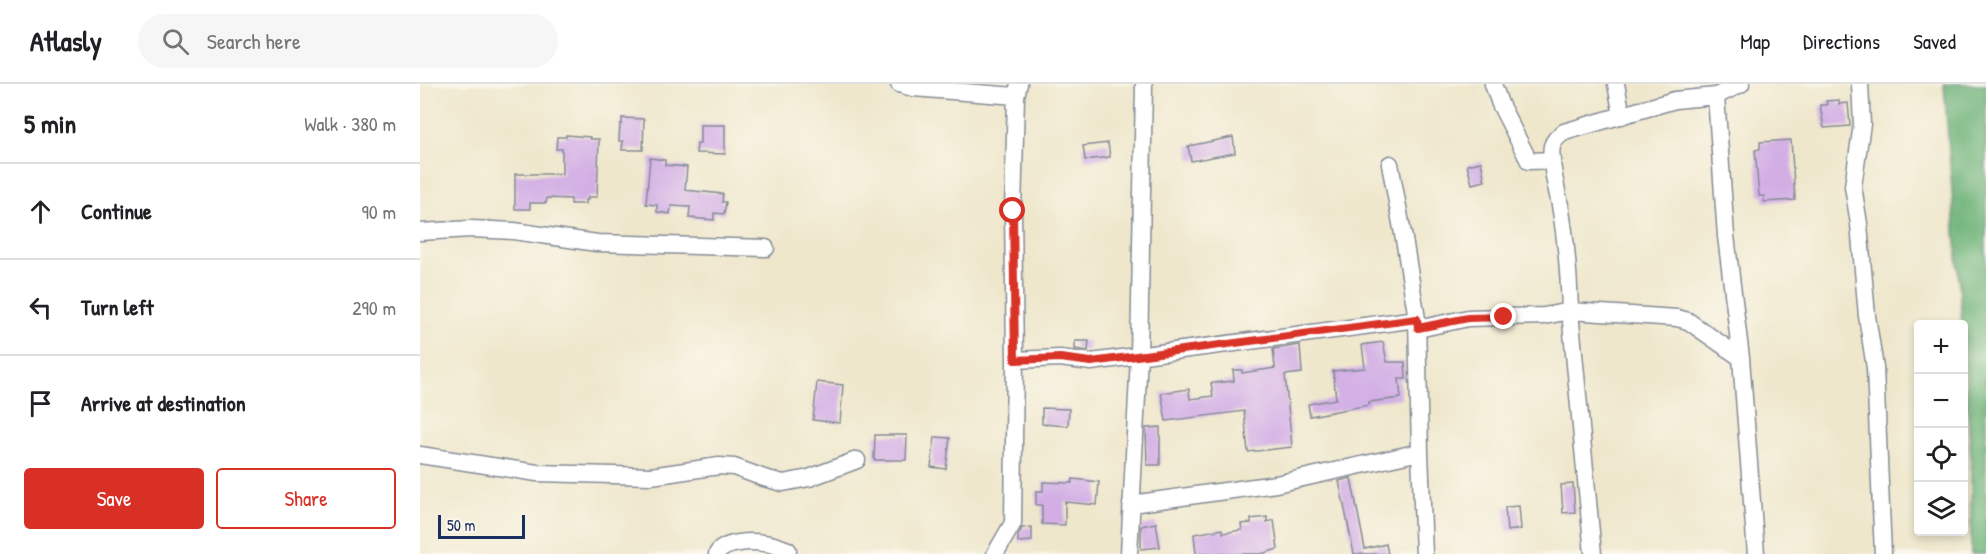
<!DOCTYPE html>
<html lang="en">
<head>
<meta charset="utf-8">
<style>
  :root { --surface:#fff; --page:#f6f6f6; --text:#202124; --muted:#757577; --line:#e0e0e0; --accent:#d93025 }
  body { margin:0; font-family:"Patrick Hand",sans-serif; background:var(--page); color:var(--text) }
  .controls { position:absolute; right:18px; bottom:18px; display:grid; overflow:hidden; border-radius:6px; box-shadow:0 3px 9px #0003 }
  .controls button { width:54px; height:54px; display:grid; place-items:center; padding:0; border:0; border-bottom:2px solid var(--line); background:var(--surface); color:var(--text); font:30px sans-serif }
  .scale { position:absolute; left:18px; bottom:15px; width:87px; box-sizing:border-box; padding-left:6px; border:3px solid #1b2f5e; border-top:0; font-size:16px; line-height:21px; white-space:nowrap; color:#1b2f5e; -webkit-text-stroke:4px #fbf7ec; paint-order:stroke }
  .stop { position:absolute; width:18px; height:18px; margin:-14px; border:4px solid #d93025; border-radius:50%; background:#fff }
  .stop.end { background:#d93025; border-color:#fff; box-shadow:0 2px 6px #0008 }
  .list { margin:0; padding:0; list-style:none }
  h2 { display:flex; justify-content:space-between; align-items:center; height:78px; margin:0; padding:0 24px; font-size:26px }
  h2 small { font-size:20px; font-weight:400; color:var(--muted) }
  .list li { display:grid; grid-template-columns:39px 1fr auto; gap:18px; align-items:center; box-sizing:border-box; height:96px; padding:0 24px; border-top:2px solid var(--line) }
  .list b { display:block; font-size:22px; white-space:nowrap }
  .list em { font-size:20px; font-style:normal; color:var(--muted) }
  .actions { display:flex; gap:12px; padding:18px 24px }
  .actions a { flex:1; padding:14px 0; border:2px solid var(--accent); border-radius:6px; text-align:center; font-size:21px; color:var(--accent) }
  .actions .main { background:var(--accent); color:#fff }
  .icon { flex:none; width:33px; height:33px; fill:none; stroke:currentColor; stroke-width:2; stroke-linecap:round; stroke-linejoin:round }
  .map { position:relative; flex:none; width:1566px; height:470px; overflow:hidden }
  header { display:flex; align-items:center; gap:36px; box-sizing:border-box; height:84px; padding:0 30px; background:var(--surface); border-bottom:2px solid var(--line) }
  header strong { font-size:28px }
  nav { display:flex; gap:33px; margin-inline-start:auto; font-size:21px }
  .search { width:420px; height:54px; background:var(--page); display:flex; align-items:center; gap:15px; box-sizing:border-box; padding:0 21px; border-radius:33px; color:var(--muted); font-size:22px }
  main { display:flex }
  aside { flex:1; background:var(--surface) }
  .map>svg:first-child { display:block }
  .forest { fill:#6db278; stroke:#44706b; stroke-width:1.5 }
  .building { fill:#d2aee5 }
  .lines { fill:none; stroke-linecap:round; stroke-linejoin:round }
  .minor-casing { stroke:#858b95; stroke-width:19 }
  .minor { stroke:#fff; stroke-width:16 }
  .route { stroke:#d93025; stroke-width:8 }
</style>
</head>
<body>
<header>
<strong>Atlasly</strong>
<div class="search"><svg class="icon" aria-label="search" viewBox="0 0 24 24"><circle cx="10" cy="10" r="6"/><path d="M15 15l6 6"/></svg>Search here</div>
<nav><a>Map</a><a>Directions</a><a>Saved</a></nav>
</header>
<main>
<aside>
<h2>5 min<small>Walk · 380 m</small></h2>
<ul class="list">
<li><svg class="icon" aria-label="ahead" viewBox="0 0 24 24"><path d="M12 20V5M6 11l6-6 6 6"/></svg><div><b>Continue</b></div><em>90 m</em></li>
<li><svg class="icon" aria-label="left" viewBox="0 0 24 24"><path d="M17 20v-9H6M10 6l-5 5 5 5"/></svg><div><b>Turn left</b></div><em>290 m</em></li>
<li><svg class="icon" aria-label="arrive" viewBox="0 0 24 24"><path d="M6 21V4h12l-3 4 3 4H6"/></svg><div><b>Arrive at destination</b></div></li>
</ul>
<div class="actions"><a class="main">Save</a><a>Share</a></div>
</aside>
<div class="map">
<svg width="1566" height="470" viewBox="0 0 1566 470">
  <rect width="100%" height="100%" fill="#fbf7ec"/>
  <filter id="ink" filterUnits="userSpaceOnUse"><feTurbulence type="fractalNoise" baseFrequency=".0167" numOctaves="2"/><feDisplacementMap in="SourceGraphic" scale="12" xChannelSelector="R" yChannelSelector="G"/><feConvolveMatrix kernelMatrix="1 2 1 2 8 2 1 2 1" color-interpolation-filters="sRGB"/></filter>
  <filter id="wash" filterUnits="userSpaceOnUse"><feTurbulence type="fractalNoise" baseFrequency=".008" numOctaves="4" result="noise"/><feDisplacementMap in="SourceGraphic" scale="24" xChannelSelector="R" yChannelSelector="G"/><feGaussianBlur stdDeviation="1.35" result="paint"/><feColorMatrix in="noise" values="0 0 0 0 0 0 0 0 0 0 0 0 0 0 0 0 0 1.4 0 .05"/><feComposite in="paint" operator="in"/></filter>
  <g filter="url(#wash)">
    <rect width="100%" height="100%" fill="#efe7cc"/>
    <!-- forest -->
    <path class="forest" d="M1524,0H1566V470H1551V374L1544,269V240H1542Z"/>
    <g id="blocks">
      <!-- building -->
      <path class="building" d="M1419,16V20L1428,19L1430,42L1404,44L1400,21H1407L1406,17Z
        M202,34L224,35L223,66H202L203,57H199L200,40H202Z
        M280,41H305V70L276,69L277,60H280Z
        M146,51L170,53V55H179L177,113H168V116H165V120H151V115L127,114L126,119H110V125H95V90H142V65H136L137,53H146Z
        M813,53L815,69L771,77L768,62Z
        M1371,56L1375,116L1344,118V112H1339L1335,66L1340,65V58Z
        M688,59L690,73L665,76L663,62Z
        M230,74L245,76V81L267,83L265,106L303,110L302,118H306L304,130L294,129V136L269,134L270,123L251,122L250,130L237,128V121L226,120Z
        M1061,78L1065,97L1052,100L1047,81Z
        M655,257H669L668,267L655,265Z
        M963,258L967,278H985L986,295H979L981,314L949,318V321L890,332L888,320L916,315L913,287L945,284L942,261Z
        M880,261L882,289L865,291L872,363L828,368L824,327L746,337L741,309L769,305L770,315L793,312L791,299L814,297L813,286H822V289L855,284L853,265Z
        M397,298L423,301L420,339L393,336Z
        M622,324L649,325L648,342L622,340Z
        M740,343V381H727L726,344Z
        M455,351H487L486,376H454Z
        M515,353L530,354L526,385L511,383Z
        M931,394L945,465L966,460L968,470H934L919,397Z
        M653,395L679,398L677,421L645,418V441L622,440V421H616V407H623V398L652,399Z
        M1153,400L1155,428L1143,429L1141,401Z
        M1099,422L1101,445L1087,447L1085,423Z
        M847,433V438L854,436L858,465L841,470H776L774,450L802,445L803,449L822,446L821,440L831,439V435Z
        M736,439L740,463L721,465V442Z
        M612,443V457L598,458V452L602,444Z"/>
    </g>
  </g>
  <g filter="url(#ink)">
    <use href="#blocks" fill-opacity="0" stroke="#858b95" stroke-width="1.5"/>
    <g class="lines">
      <!-- minor casing -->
      <g class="minor-casing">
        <path id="minor" d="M479,0L493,4L596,12
          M1073,0L1080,20L1109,77L1133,76
          M1196,0L1202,32
          M1440,0L1442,40L1433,102L1439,140L1447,232L1455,284L1463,470
          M1296,12L1306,152L1321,274L1336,470
          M970,80L985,161L997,235
          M0,148L51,145L94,147L177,159L346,164
          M998,245L1048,234L1124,232L1150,227L1257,234L1268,237L1321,274
          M595,276L593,127L596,12L599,0
          M0,371L117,389L231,392L299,382L314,383L344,394L363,399L389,394L437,376
          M711,420L856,400L1000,368
          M297,470C303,458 331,457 343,459C351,459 360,463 368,466
          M575,470L593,439L595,276L640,274L671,278L997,235L1000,368L1004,470
          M709,470L719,272L724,0
          M1173,470L1150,227C1149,192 1146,155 1140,121C1137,106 1129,76 1132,62C1134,55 1139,52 1144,48L1255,16L1296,12L1321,0"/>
      </g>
      <!-- minor -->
      <use href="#minor" class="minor"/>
    </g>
  </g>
  <g class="lines" filter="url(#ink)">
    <!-- route -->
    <path class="route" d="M593,127L595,276L640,274L671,278L997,235L998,244L1048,234L1084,233"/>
  </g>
</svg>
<div class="controls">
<button>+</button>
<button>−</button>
<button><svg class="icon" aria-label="locate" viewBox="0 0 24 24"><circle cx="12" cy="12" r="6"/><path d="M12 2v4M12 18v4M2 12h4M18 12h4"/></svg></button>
<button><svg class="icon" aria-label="layers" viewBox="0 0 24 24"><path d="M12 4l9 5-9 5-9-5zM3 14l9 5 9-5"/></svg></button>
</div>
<div class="scale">50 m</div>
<div class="stop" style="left:593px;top:127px"></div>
<div class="stop end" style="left:1084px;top:233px"></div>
</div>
</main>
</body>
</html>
